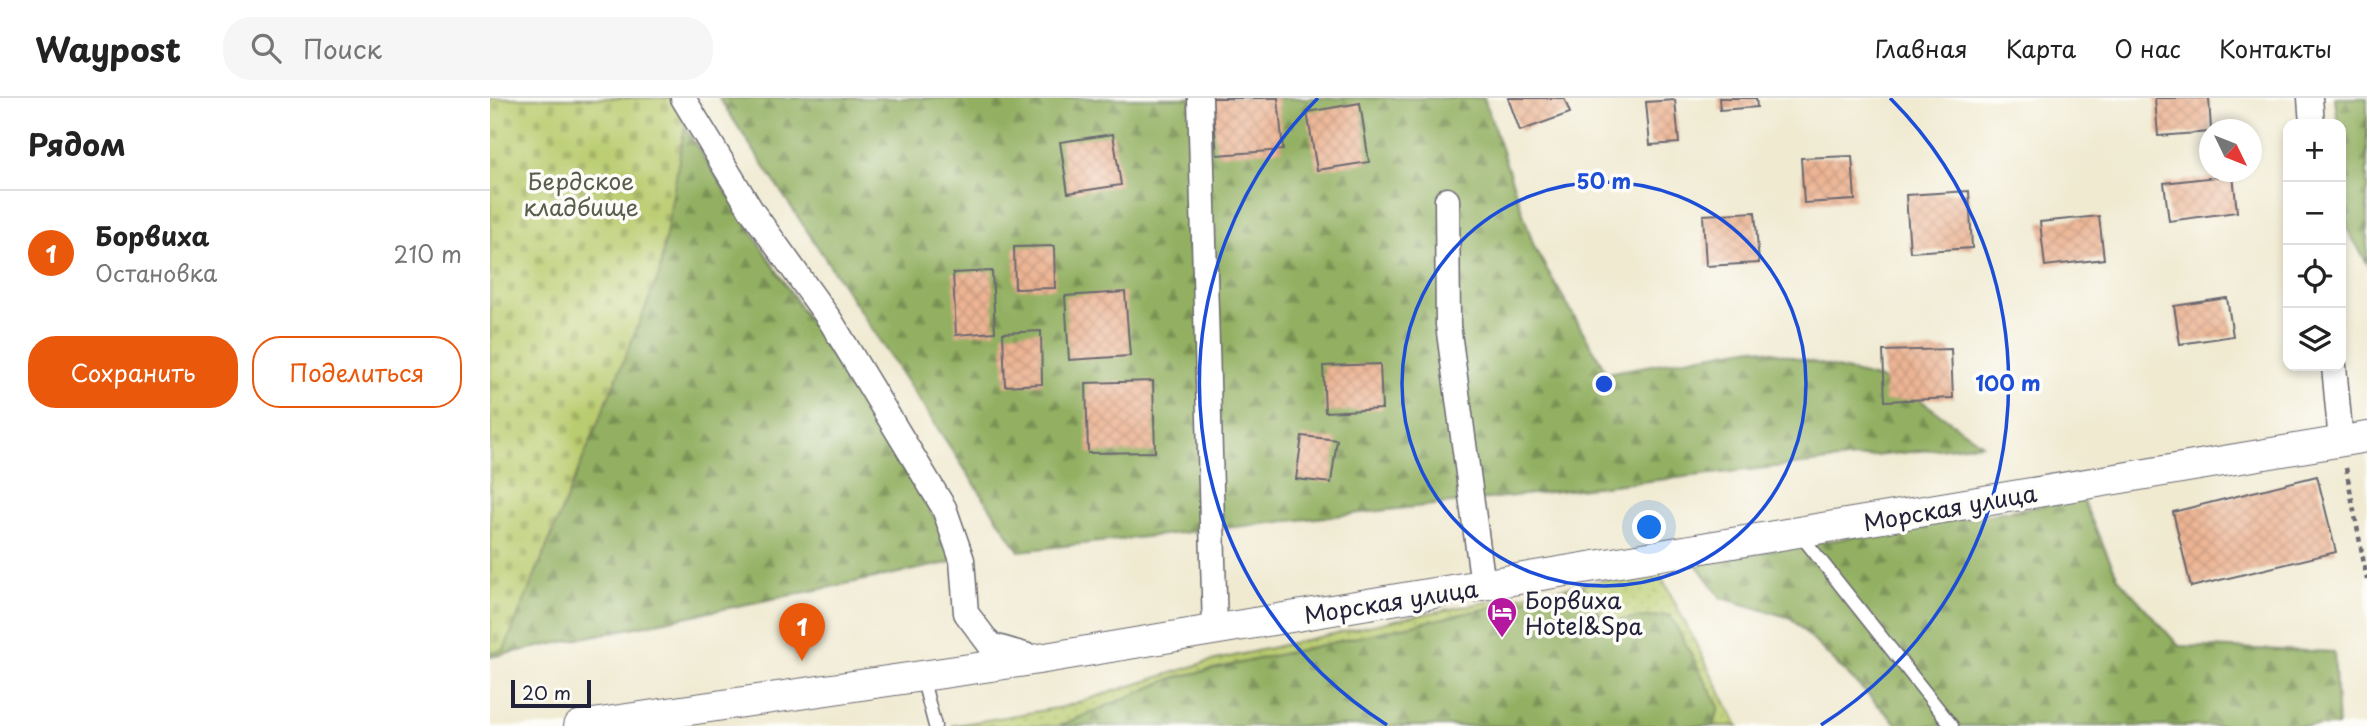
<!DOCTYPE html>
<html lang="ru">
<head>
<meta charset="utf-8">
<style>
  :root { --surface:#fff; --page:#f6f6f6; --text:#222; --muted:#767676; --line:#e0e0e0; --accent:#ea580c }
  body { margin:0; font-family:"Playpen Sans",sans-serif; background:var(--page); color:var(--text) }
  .controls { position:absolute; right:21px; top:21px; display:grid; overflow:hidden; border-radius:14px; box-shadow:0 4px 10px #0003 }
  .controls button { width:63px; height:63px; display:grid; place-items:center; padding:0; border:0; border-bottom:2px solid var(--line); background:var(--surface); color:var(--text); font:35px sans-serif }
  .compass { position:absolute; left:1709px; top:21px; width:63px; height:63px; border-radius:50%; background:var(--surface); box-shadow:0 4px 10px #0003; rotate:133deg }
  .scale { position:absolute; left:21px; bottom:18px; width:80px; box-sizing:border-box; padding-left:7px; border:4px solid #22223b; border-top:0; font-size:19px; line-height:24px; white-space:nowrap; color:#22223b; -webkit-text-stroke:5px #fdfcf7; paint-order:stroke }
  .you { position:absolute; left:1160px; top:430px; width:24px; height:24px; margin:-18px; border:5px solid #fff; border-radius:50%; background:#1a73e8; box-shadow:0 0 0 10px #1a73e833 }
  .badge { display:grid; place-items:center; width:46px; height:46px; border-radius:50%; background:var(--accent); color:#fff; font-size:23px; font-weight:700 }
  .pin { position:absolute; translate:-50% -58px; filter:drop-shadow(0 2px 4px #0008) }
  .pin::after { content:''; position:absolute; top:37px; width:24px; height:21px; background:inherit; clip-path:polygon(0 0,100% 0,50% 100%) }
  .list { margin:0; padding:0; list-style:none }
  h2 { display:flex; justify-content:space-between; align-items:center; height:91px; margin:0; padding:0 28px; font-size:30px }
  h2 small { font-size:23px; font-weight:400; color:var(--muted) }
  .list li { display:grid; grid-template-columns:46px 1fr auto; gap:21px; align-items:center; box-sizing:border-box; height:126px; padding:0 28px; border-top:2px solid var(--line) }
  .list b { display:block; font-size:26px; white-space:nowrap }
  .list p { margin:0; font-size:23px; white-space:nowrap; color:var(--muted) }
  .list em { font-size:23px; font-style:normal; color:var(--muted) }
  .actions { display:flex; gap:14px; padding:21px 28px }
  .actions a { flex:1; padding:16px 0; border:2px solid var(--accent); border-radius:28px; text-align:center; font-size:24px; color:var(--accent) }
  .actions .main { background:var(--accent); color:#fff }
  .icon { flex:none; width:38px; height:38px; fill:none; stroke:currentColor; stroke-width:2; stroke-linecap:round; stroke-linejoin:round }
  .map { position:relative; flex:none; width:1877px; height:628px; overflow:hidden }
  header { display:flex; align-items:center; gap:42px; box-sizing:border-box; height:98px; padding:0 35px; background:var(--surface); border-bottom:2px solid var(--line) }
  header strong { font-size:33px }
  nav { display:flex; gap:38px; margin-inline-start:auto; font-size:24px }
  .search { width:490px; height:63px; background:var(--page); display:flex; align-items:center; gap:18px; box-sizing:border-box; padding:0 24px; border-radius:28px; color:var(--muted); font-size:26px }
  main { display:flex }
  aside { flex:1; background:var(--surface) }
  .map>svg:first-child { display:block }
  .green { fill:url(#green-dots); stroke:#6e7755; stroke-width:2 }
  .forest { fill:url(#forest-firs); stroke:#5a694e; stroke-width:2 }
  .cemetery { fill:url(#cemetery-stones); stroke:#6e7755; stroke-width:2 }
  .building { fill:url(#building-cross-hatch) }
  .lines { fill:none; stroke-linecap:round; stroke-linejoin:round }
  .service-casing { stroke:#6a6870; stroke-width:15 }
  .minor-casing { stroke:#6a6870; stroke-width:27 }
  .tertiary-casing { stroke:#6a6870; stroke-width:32 }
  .path { stroke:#6a6870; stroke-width:4.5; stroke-dasharray:5 5; stroke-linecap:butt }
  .service { stroke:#fff; stroke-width:12 }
  .minor { stroke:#fff; stroke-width:24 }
  .tertiary { stroke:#fff; stroke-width:30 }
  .ring { fill:none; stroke:#1d4ed8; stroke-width:3.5 }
  .labels { text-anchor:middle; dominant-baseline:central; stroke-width:7; stroke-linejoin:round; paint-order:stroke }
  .park-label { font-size:23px; fill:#575e4d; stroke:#fdfcf7 }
  .street-label { font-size:23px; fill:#22223b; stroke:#fdfcf7 }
  .poi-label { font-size:23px; fill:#22223b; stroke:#fdfcf7; text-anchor:start }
  .centre { fill:#1d4ed8; stroke:#fdfcf7; stroke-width:3.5 }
  .ring-label { font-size:21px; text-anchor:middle; font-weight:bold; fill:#1d4ed8; stroke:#fdfcf7; stroke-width:7; stroke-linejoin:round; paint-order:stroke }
</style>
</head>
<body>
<header>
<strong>Waypost</strong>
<div class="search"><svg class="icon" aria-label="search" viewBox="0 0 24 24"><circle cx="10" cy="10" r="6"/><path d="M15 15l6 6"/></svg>Поиск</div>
<nav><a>Главная</a><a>Карта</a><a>О нас</a><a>Контакты</a></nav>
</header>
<main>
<aside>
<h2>Рядом<small></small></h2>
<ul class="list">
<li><span class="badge">1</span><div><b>Борвиха</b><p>Остановка</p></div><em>210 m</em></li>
</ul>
<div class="actions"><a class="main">Сохранить</a><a>Поделиться</a></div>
</aside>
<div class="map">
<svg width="1877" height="628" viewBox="0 0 1877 628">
  <defs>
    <pattern id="green-dots" width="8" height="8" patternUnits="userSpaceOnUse" patternTransform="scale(1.75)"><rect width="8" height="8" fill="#bacc6f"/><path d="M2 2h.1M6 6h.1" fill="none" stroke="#a0af61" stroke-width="1.8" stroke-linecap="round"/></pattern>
    <pattern id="forest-firs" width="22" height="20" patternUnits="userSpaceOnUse" patternTransform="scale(1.75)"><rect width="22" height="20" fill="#93b062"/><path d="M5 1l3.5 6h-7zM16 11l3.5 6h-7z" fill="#788f52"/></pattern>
    <pattern id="cemetery-stones" width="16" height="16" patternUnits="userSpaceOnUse" patternTransform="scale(1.75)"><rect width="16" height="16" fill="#bacc6f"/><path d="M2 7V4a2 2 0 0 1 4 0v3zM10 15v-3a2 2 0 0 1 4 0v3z" fill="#a0af61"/></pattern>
    <pattern id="building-cross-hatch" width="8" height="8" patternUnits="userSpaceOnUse" patternTransform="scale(1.75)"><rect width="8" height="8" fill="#ecb493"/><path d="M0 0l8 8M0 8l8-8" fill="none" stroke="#ca9a80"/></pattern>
  </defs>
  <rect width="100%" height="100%" fill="#fdfcf7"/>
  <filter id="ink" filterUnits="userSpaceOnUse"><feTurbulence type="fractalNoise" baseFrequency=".0143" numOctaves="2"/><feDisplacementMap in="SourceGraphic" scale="14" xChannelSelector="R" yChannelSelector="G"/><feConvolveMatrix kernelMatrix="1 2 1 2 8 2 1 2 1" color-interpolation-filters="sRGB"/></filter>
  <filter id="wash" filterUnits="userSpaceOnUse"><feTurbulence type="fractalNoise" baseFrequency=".00686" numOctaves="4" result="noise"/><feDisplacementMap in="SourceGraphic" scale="28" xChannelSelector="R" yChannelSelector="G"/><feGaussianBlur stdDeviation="1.57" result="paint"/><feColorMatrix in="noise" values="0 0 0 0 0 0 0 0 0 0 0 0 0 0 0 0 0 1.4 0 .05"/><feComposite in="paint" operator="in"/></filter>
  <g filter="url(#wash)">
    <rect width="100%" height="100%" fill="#f0ead1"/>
    <!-- green -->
    <path class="green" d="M1168,472L1248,628H461L573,609L717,564L923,518Z"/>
    <!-- forest -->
    <path class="forest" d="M0,0H176L472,462L0,559Z
      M229,0H994L1045,151L1117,275L1263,249L1406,285L1492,346L529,453Z
      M1845,0H1877V165L1857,131L1851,60V26H1848Z
      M1592,401L1628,480L1689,548L1844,554L1848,628H1409L1301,520L1231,500L1205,465Z
      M1093,489L1115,523L1180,517L1229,609L1224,628H569L683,580Z"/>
    <!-- cemetery -->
    <path class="cemetery" d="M0,0H196L199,3L169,177L14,552L0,555Z"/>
    <g id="blocks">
      <!-- building -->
      <path class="building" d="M722,0H788L793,52L727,57Z
        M1018,0H1074L1080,15L1030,33Z
        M1229,0H1266L1267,9L1230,12Z
        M1665,0H1719L1721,32L1720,34L1668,38Z
        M1185,2L1189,45L1160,47L1156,4Z
        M870,5L879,64L827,72L817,14Z
        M623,36L631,87L578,95L570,44Z
        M1362,58L1365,102L1314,105L1311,60Z
        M1743,77L1747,114L1679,123L1674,85Z
        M1479,93L1482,150L1420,154L1416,97Z
        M1265,114L1269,165L1216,168L1213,117Z
        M1609,118L1614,161L1555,168L1550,124Z
        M564,148L565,190L525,191L524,149Z
        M502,173L505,234L466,237L463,175Z
        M635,194L640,258L579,262L575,198Z
        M1737,200L1743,238L1690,246L1684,208Z
        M551,233L552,286L515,288L513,235Z
        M1461,251L1463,300L1395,303L1393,253Z
        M890,266L892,311L835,314L833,268Z
        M663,283L665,354L598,355L596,285Z
        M812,338L847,342L841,385L806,381Z
        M1827,378L1846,454L1701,489L1683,414Z"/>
    </g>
  </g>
  <g filter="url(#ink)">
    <use href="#blocks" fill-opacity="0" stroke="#6a6870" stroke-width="2"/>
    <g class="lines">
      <!-- service casing -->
      <g class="service-casing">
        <path id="service" d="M1309,435L1462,628
          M432,579L445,628"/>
      </g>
      <!-- minor casing -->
      <g class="minor-casing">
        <path id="minor" d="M193,0L261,112L340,222L454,410L472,462L476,515L500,547L545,560
          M710,0L725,532
          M1820,0L1822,26
          M957,102L958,227L993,487
          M1844,268L1851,344"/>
      </g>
      <!-- tertiary casing -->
      <g class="tertiary-casing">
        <path id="tertiary" d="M89,628L549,561L1877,339"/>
      </g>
      <!-- path -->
      <path class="path" d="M1856,370L1877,482"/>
      <!-- service -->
      <use href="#service" class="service"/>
      <!-- minor -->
      <use href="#minor" class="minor"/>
      <!-- tertiary -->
      <use href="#tertiary" class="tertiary"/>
    </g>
  </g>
  <!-- distance rings -->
  <g class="ring">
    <circle cx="1114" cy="286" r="202"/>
    <path d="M897 627A404 404 0 0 1 828 0M1400 0A404 404 0 0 1 1331 627"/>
  </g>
  <!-- icons -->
  <defs>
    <g id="hotel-pin" transform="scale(1.575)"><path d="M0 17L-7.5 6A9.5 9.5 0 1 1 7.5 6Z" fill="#b5179e" stroke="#fdfcf7"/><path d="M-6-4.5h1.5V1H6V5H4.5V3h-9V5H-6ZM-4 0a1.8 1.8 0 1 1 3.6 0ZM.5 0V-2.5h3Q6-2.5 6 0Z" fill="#fff"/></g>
  </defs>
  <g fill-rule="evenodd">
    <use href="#hotel-pin" x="1012" y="514"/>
  </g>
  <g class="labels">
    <!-- park labels -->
    <g class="park-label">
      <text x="91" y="82">Бердское<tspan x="91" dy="26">кладбище</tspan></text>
    </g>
    <!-- street labels -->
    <g class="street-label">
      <text transform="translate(1460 409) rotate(-10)">Морская улица</text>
      <text transform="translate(901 503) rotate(-9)">Морская улица</text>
    </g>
    <!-- poi labels -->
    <g class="poi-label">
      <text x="1035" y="501">Борвиха<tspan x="1035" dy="26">Hotel&amp;Spa</tspan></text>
    </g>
  </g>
  <circle cx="1114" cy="286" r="10" class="centre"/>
  <g class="ring-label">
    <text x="1114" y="91">50 m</text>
    <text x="1518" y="293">100 m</text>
  </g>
</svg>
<div class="controls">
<button>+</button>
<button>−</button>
<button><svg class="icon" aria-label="locate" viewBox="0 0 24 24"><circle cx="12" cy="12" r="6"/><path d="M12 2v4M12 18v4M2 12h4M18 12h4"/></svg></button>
<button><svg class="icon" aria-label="layers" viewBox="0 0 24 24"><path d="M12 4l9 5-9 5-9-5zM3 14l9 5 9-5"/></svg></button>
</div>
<svg class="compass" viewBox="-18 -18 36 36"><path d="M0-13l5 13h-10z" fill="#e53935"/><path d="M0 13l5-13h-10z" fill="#767676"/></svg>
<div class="scale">20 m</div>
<div class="you"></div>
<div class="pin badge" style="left:312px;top:563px">1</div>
</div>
</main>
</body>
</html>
